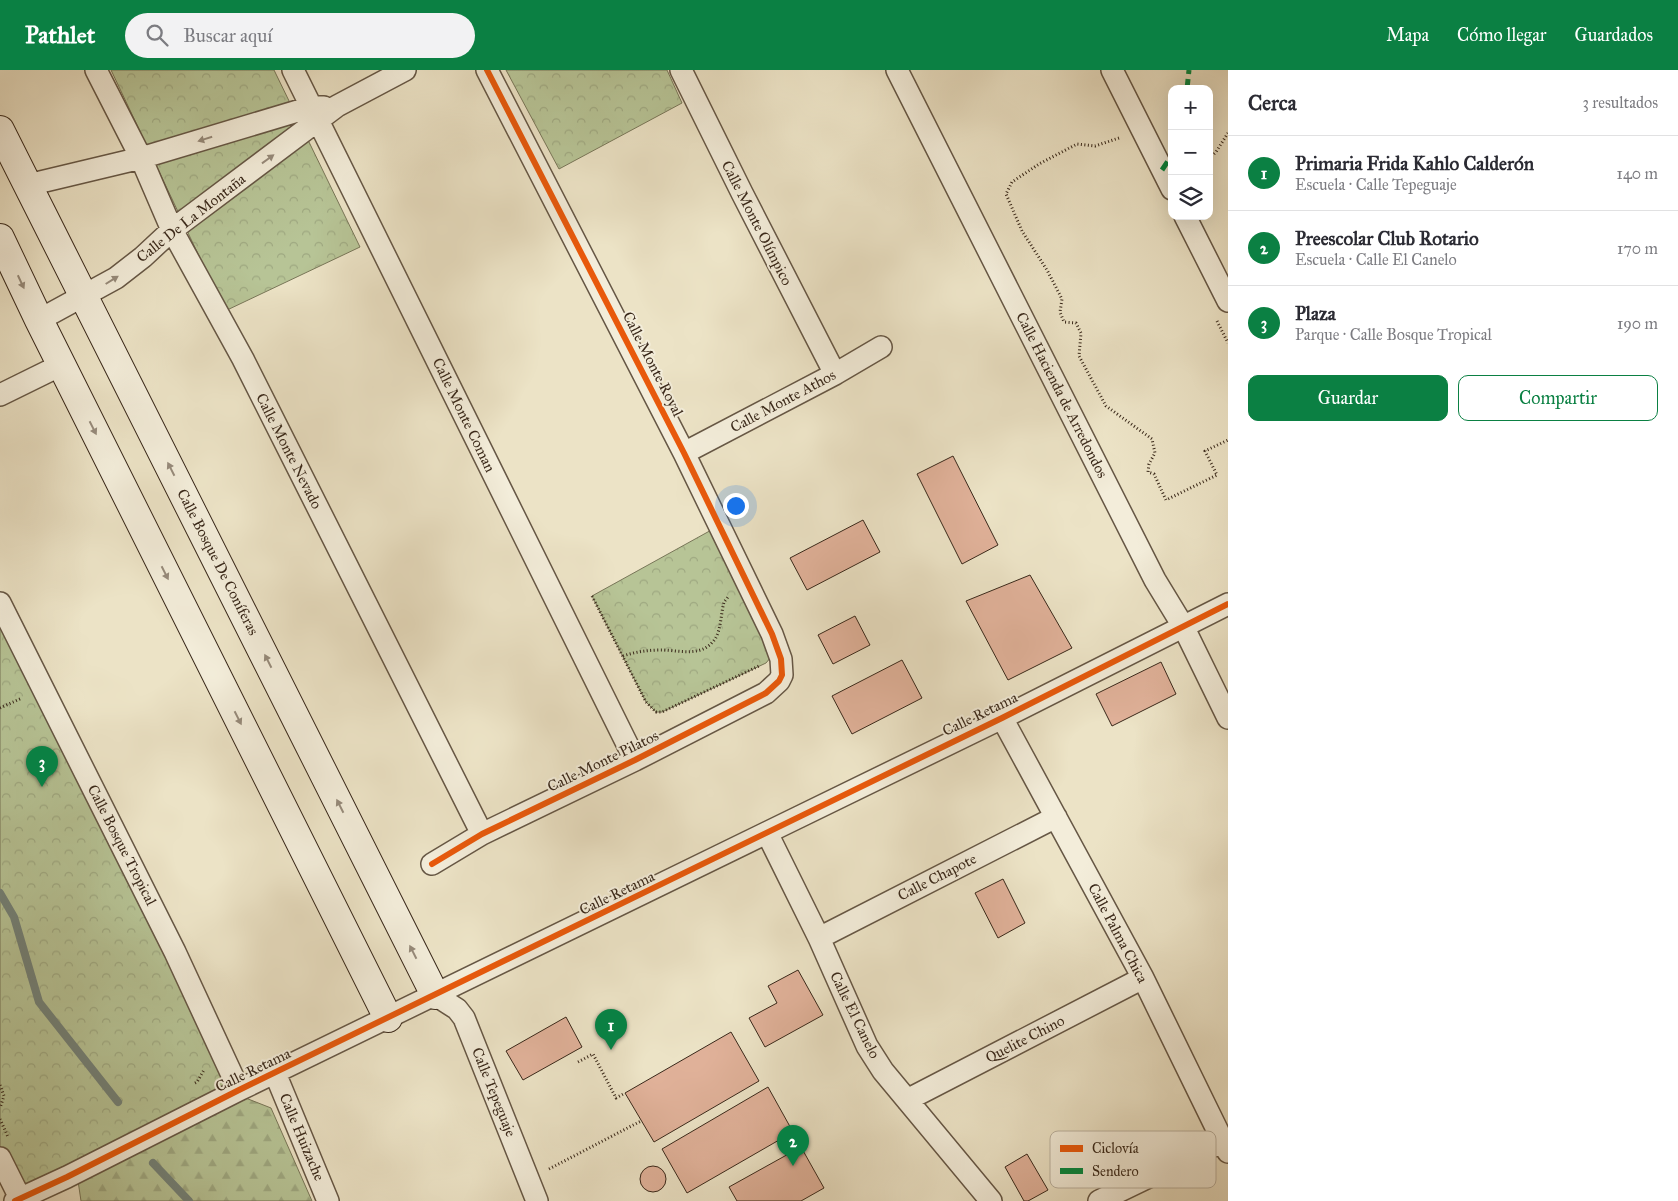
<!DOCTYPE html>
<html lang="es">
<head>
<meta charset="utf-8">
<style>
  :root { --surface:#fff; --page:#f2f2f3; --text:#2b2b33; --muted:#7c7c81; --line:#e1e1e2; --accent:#0b8043 }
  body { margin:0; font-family:"IM FELL Great Primer",serif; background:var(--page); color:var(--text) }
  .controls { position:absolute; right:15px; top:15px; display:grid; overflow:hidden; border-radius:10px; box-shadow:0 5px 20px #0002 }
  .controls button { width:45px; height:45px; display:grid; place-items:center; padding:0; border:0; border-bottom:1px solid var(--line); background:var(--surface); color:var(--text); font:25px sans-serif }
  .you { position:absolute; left:735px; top:435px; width:18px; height:18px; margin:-12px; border:4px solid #fff; border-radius:50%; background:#1a73e8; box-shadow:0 0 0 8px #1a73e833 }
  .badge { display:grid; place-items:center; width:32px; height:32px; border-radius:50%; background:var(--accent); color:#fff; font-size:16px; font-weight:700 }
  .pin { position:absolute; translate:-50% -41px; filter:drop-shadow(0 1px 2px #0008) }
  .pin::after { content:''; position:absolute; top:26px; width:18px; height:15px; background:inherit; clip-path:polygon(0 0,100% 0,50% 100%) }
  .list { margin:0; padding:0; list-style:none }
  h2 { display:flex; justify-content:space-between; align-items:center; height:65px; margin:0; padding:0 20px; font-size:21px }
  h2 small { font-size:16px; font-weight:400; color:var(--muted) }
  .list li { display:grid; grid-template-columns:32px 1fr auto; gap:15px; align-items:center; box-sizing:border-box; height:75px; padding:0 20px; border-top:1px solid var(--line) }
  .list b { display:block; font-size:19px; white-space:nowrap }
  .list p { margin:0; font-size:16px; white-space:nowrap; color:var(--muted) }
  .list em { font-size:16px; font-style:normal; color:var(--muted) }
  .actions { display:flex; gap:10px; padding:15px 20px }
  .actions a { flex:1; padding:11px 0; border:1px solid var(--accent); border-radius:10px; text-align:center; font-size:18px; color:var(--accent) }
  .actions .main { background:var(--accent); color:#fff }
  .icon { flex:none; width:28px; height:28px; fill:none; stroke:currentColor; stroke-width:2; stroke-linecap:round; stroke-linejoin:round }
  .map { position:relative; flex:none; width:1228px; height:1131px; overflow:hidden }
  header { display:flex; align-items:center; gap:30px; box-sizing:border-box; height:70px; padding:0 25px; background:var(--accent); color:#fff }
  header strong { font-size:24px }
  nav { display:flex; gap:28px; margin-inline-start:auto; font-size:18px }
  .search { width:350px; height:45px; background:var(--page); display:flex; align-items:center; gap:12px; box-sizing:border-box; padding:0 18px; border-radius:28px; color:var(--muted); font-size:19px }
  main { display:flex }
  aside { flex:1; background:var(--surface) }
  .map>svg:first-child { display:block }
  .forest { fill:url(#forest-firs); stroke:#787658 }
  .park { fill:url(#park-crowns); stroke:#787658 }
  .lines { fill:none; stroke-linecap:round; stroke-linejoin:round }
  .stream { stroke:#738279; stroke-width:8 }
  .building { fill:#e0b199; stroke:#39281a }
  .street-casing { stroke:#665745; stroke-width:24 }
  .secondary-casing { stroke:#39281a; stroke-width:30 }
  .path { stroke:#39281a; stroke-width:3; stroke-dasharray:1 2.5; stroke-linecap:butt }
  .street { stroke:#f3edda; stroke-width:21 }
  .secondary { stroke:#f3edda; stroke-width:28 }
  .quiet { stroke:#00873e; stroke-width:5; stroke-dasharray:10 5; stroke-linecap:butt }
  .cycleway-casing { stroke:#f3edda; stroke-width:9 }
  .cycleway { stroke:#e8590c; stroke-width:6 }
  .oneway { fill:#968a7a }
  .labels { text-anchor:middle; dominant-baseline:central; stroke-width:4; stroke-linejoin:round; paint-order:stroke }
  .street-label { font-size:15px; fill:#39281a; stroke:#f3edda }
  .key { fill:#f3edda; stroke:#bbb2a0; stroke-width:1 }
  .key-label { font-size:14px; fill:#39281a }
</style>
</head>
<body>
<header>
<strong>Pathlet</strong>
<div class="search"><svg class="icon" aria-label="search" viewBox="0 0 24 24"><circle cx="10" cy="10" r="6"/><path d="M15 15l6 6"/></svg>Buscar aquí</div>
<nav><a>Mapa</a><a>Cómo llegar</a><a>Guardados</a></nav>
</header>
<main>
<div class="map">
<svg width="1228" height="1131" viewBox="0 0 1228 1131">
  <defs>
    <pattern id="forest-firs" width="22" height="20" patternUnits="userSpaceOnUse" patternTransform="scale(1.25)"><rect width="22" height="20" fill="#b7c496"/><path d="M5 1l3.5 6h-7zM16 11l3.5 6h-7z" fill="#9ea881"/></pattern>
    <pattern id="park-crowns" width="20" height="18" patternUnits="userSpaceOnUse" patternTransform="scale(1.25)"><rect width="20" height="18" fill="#b7c496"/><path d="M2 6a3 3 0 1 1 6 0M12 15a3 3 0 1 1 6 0" fill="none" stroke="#9ea881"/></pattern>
  </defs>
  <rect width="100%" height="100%" fill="#ece3c6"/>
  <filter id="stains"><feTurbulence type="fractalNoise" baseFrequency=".004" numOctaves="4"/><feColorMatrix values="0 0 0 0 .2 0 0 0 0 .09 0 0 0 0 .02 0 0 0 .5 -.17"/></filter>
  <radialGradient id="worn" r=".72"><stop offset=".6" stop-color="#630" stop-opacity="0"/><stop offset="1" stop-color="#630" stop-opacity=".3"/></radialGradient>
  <!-- forest -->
  <path class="forest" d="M238,1025L271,1038L312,1131H81L77,1104Z"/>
  <!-- park -->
  <path class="park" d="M111,0H274L360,177L225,241Z
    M506,0H667L682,33L559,99Z
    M715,458L771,587L766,593L662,642H656L646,632L592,526Z
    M0,547L238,1025L23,1131L0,1092Z"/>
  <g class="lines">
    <!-- stream -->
    <path class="stream" d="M0,823L14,847L39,932L118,1032
      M153,1093L189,1131"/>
  </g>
  <!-- building -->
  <path class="building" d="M953,386L998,475L962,494L917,404Z
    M863,450L880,482L807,520L790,488Z
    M1030,505L1072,578L1008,610L966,531Z
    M855,546L870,575L833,594L818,565Z
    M902,590L922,628L852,664L832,626Z
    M1161,592L1176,624L1112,656L1096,624Z
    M1003,809L1025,853L998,868L975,823Z
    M798,900L823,945L765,977L749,948L777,933L768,916Z
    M566,947L582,977L523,1010L506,981Z
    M731,962L759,1011L654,1072L625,1023Z
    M768,1017L793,1062L687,1123L662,1079Z
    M801,1077L824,1118L801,1131H737L729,1117Z
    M1027,1084L1048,1120L1028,1131H1024L1005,1097Z
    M640 1109a13 13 0 1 1 26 0a13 13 0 1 1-26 0Z"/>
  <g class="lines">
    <!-- street casing -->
    <g class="street-casing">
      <path id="street" d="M96,0L141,88L172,160L243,289L482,764
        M293,0L635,690
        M681,0L742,123L835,304
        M897,0L1155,510L1183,556L1228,648
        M1112,0L1172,119
        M28,115L141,88L311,37H324
        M1185,146L1228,231
        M39,250L116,208L143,187L172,160L337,36L405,0
        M0,325L61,295
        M684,383L835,304L881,277
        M0,533L175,882L239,1020
        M1002,648L1143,908L1228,1082
        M767,763L819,868L867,976L883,1001L991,1131
        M432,794L482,764L635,690L766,623L779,611L782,605L781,589L772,564L684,383L487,0
        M819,868L1056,747
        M435,925L457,939L464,948L537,1131
        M275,1003L328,1131
        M907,1030L1143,908
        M0,1088L20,1128
        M15,1131L67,1107L239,1020L1002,648L1228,534
        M1099,1131L1223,1071"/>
    </g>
    <!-- secondary casing -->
    <g class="secondary-casing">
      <path id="secondary" d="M0,60L435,925
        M0,168L39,250L388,948"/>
    </g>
    <!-- path -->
    <path class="path" d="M1119,68L1095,76L1077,74L1039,94L1012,112L1006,124L1022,161L1047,200L1062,229L1060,242L1064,252L1076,253L1081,263L1079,286L1106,336L1152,369L1155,383L1149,394L1148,402L1154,404L1166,430L1217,405L1205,381L1228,370
      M1209,89L1216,82L1228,63
      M1217,251L1228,273
      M592,526L646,632L656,642H662L759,596
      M623,586C635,582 647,580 661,580C679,580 702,588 715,569C721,560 721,543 724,532L728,527
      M0,638L22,628
      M578,992L593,984L616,1028L625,1023
      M195,1013L197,1012L204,1000
      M0,1015L4,1026L0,1038
      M0,1049L8,1067
      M549,1099L641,1051"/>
    <!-- street -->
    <use href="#street" class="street"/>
    <!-- secondary -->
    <use href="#secondary" class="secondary"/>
    <!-- quiet -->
    <path class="quiet" d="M1187,19L1189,0
      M1162,100L1172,85"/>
    <!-- cycleway casing -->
    <g class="cycleway-casing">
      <path id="cycleway" d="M432,794L482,764L635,690L766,623L779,611L782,605L781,589L772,564L684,383L487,0
        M15,1131L67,1107L239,1020L1002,648L1228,534"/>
    </g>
    <!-- cycleway -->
    <use href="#cycleway" class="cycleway"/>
  </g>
  <!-- one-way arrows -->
  <defs><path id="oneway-solid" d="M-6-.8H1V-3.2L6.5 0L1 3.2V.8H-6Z" transform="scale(1.25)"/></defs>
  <g class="oneway">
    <use href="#oneway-solid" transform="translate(205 69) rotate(163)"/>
    <use href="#oneway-solid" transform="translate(268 89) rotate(-36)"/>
    <use href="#oneway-solid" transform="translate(112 210) rotate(-32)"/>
    <use href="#oneway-solid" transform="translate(21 212) rotate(65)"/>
    <use href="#oneway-solid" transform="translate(93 358) rotate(63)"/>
    <use href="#oneway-solid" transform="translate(171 399) rotate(-117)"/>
    <use href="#oneway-solid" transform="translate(165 503) rotate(63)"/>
    <use href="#oneway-solid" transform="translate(268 591) rotate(-117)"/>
    <use href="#oneway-solid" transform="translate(238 648) rotate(63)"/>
    <use href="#oneway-solid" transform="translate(340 736) rotate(-117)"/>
    <use href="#oneway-solid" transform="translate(413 882) rotate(-117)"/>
  </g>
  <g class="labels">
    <!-- street labels -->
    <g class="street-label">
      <text transform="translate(191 148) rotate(-38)">Calle De La Montaña</text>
      <text transform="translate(757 153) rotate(63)">Calle Monte Olímpico</text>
      <text transform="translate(653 294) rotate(63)">Calle Monte Royal</text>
      <text transform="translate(1062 325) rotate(63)">Calle Hacienda de Arredondos</text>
      <text transform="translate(783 331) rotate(-28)">Calle Monte Athos</text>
      <text transform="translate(464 345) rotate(64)">Calle Monte Coman</text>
      <text transform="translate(289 381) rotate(63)">Calle Monte Nevado</text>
      <text transform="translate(218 492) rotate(63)">Calle Bosque De Coníferas</text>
      <text transform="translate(980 644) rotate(-26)">Calle Retama</text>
      <text transform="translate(603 691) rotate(-26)">Calle Monte Pilatos</text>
      <text transform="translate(122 775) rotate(63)">Calle Bosque Tropical</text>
      <text transform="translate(937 807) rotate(-27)">Calle Chapote</text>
      <text transform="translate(617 823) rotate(-26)">Calle Retama</text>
      <text transform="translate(1118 863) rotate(62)">Calle Palma Chica</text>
      <text transform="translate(855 945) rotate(64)">Calle El Canelo</text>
      <text transform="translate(1025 969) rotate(-27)">Quelite Chino</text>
      <text transform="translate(253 1000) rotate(-26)">Calle Retama</text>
      <text transform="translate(494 1022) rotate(68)">Calle Tepeguaje</text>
      <text transform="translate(302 1067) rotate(67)">Calle Huizache</text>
    </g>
  </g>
  <!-- legend -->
  <rect x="1050" y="1061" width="166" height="57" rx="8" class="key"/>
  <rect x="1060" y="1075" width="23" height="7" fill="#e8590c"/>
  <rect x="1060" y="1098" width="23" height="6" fill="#00873e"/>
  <g class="key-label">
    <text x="1092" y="1083">Ciclovía</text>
    <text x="1092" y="1106">Sendero</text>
  </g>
  <rect width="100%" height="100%" filter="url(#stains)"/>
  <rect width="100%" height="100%" fill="url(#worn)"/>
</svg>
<div class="controls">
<button>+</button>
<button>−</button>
<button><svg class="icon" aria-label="layers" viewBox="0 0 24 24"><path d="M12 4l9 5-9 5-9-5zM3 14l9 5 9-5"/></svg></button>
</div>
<div class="you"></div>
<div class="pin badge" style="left:611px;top:980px">1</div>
<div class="pin badge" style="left:793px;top:1096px">2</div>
<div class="pin badge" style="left:42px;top:717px">3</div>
</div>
<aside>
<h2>Cerca<small>3 resultados</small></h2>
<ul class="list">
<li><span class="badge">1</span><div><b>Primaria Frida Kahlo Calderón</b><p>Escuela · Calle Tepeguaje</p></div><em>140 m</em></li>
<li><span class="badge">2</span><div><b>Preescolar Club Rotario</b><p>Escuela · Calle El Canelo</p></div><em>170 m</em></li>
<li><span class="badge">3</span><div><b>Plaza</b><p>Parque · Calle Bosque Tropical</p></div><em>190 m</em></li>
</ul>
<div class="actions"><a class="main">Guardar</a><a>Compartir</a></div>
</aside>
</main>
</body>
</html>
